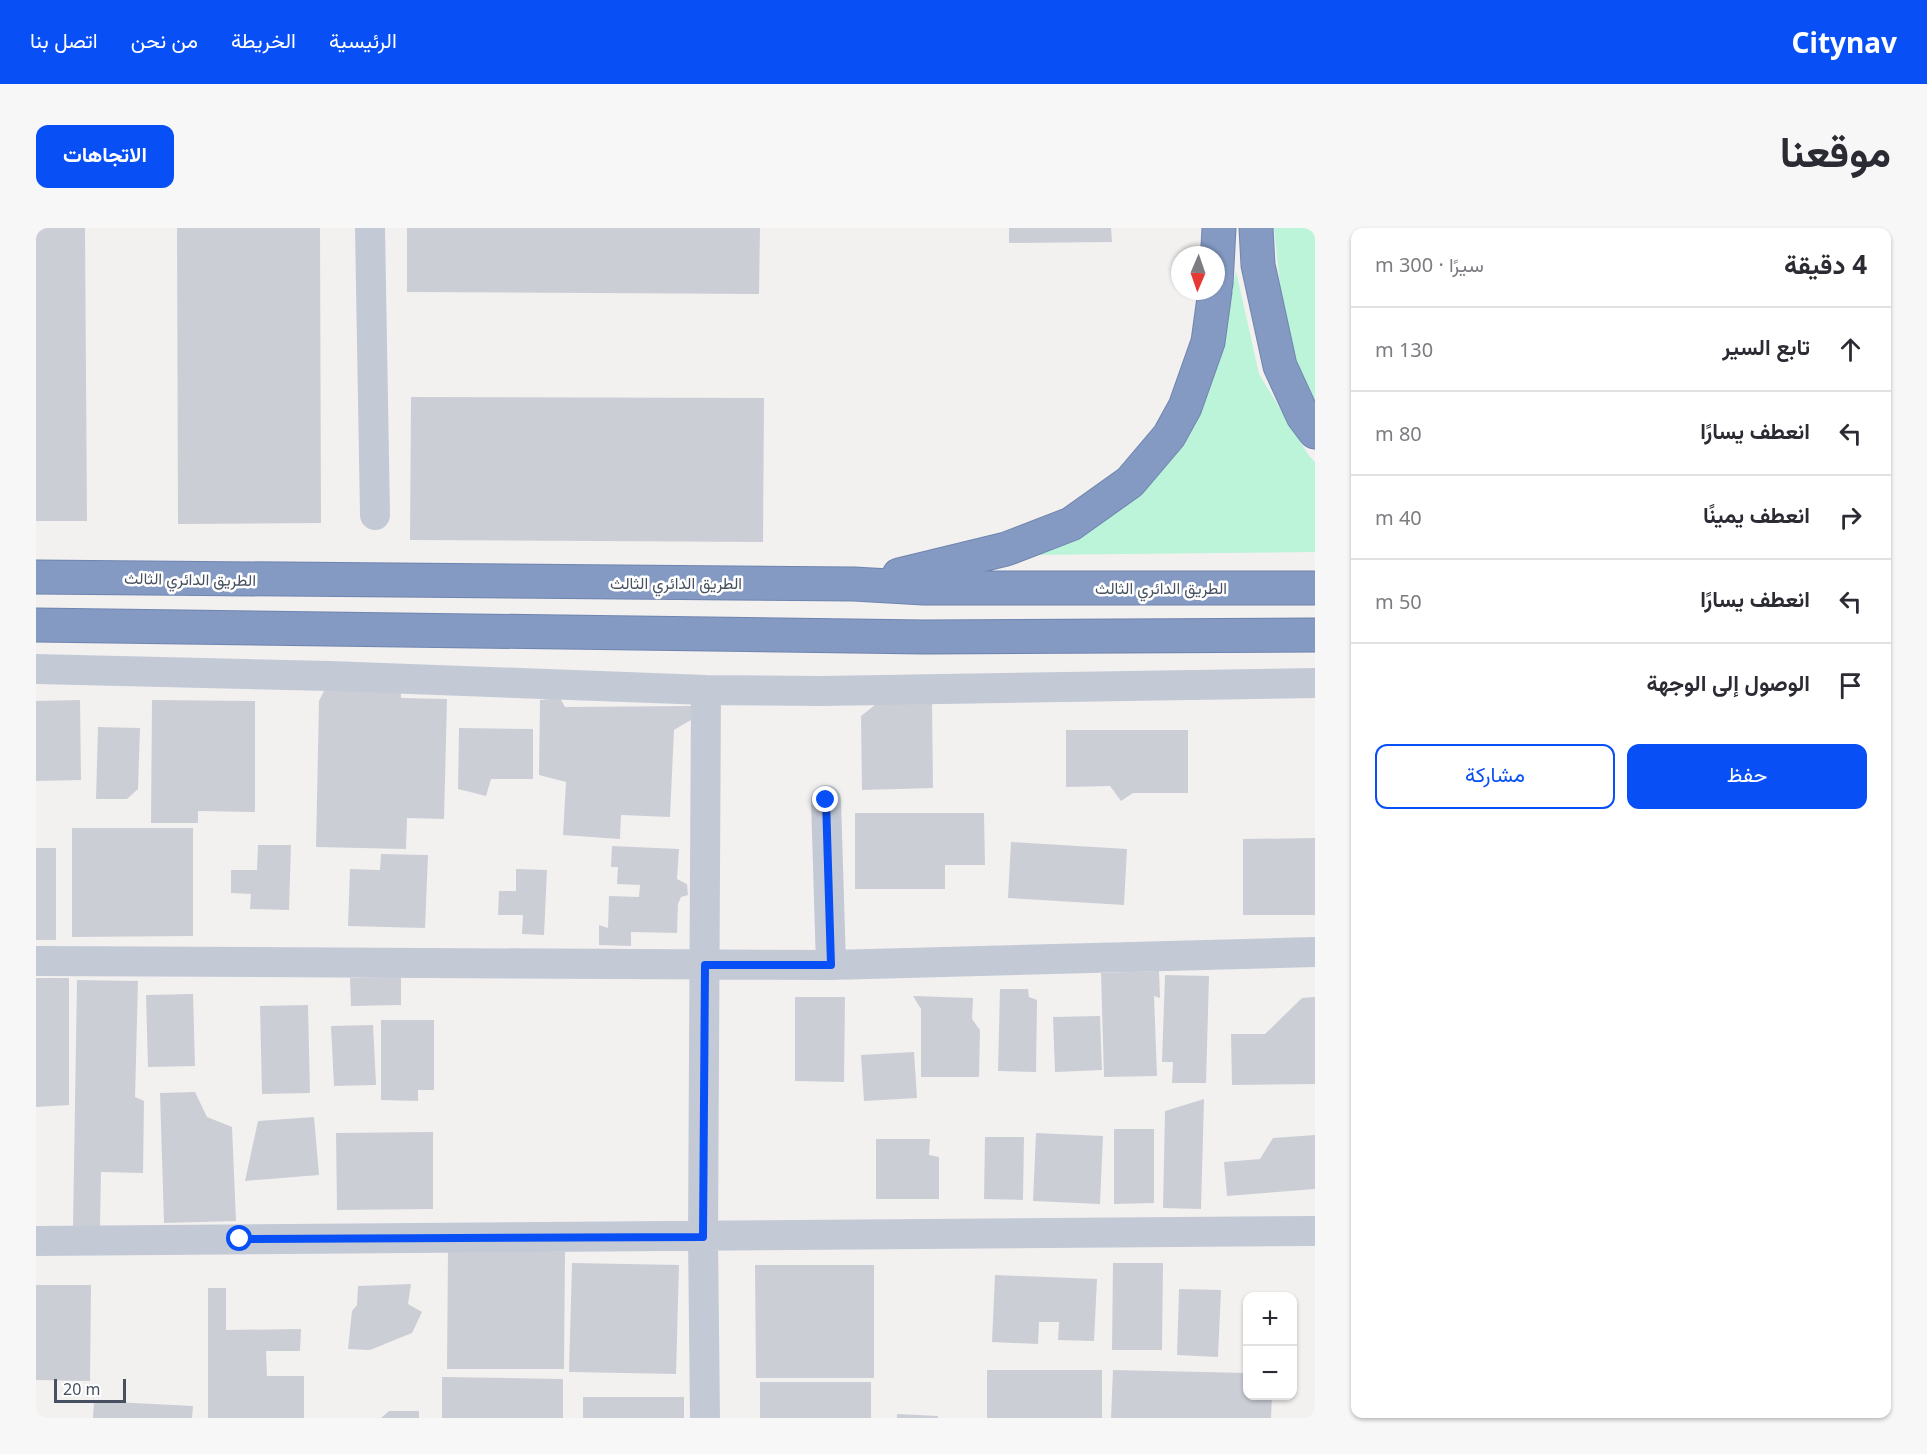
<!DOCTYPE html>
<html lang="ar">
<head>
<meta charset="utf-8">
<style>
  :root { --surface:#fff; --page:#f7f7f7; --text:#2b2b33; --muted:#7c7c81; --line:#e1e1e2; --accent:#0850f5 }
  body { margin:0; font-family:"Noto Sans",Vazirmatn,sans-serif; background:var(--page); color:var(--text); direction:rtl }
  .controls { position:absolute; right:18px; bottom:18px; display:grid; overflow:hidden; border-radius:12px; box-shadow:0 2px 4px #0004 }
  .controls button { width:54px; height:54px; display:grid; place-items:center; padding:0; border:0; border-bottom:2px solid var(--line); background:var(--surface); color:var(--text); font:30px sans-serif }
  .compass { position:absolute; left:1135px; top:18px; width:54px; height:54px; border-radius:50%; background:var(--surface); box-shadow:0 2px 4px #0004; rotate:182deg }
  .scale { position:absolute; left:18px; bottom:15px; width:72px; box-sizing:border-box; padding-left:6px; border:3px solid #465060; border-top:0; font-size:16px; line-height:21px; white-space:nowrap; color:#465060; -webkit-text-stroke:4px #fff; paint-order:stroke }
  .stop { position:absolute; width:18px; height:18px; margin:-14px; border:4px solid #0850f5; border-radius:50%; background:#fff }
  .stop.end { background:#0850f5; border-color:#fff; box-shadow:0 2px 6px #0008 }
  .list { margin:0; padding:0; list-style:none }
  h2 { display:flex; justify-content:space-between; align-items:center; height:78px; margin:0; padding:0 24px; font-size:26px }
  h2 small { font-size:20px; font-weight:400; color:var(--muted) }
  .list li { display:grid; grid-template-columns:39px 1fr auto; gap:18px; align-items:center; box-sizing:border-box; height:84px; padding:0 24px; border-top:2px solid var(--line) }
  .list b { display:block; font-size:22px; white-space:nowrap }
  .list em { font-size:20px; font-style:normal; color:var(--muted) }
  .actions { display:flex; gap:12px; padding:18px 24px }
  .actions a { flex:1; padding:14px 0; border:2px solid var(--accent); border-radius:12px; text-align:center; font-size:21px; color:var(--accent) }
  .actions .main { background:var(--accent); color:#fff }
  .icon { flex:none; width:33px; height:33px; fill:none; stroke:currentColor; stroke-width:2; stroke-linecap:round; stroke-linejoin:round }
  .map { position:relative; flex:none; width:1279px; height:1190px; overflow:hidden; direction:ltr; border-radius:12px }
  header { display:flex; align-items:center; gap:36px; box-sizing:border-box; height:84px; padding:0 30px; background:var(--accent); color:#fff }
  header strong { font-size:28px }
  nav { display:flex; gap:33px; margin-inline-start:auto; font-size:21px }
  .intro { display:flex; align-items:center; justify-content:space-between; box-sizing:border-box; height:144px; padding:0 36px }
  h1 { margin:0; font-size:42px }
  .button { padding:15px 27px; border-radius:12px; background:var(--accent); color:#fff; font-size:21px; font-weight:700 }
  main { display:flex; gap:36px; padding:0 36px }
  aside { flex:1; background:var(--surface); border-radius:12px; box-shadow:0 2px 4px #0004 }
  .map>svg:first-child { display:block }
  .green { fill:#bbf4d9 }
  .building { fill:#ccced6 }
  .lines { fill:none; stroke-linecap:round; stroke-linejoin:round }
  .highway-casing { stroke:#6f85af; stroke-width:35 }
  .minor { stroke:#c3cad6; stroke-width:30 }
  .highway { stroke:#849ac3; stroke-width:33 }
  .route { stroke:#0850f5; stroke-width:8 }
  .labels { text-anchor:middle; dominant-baseline:central; stroke-width:5; stroke-linejoin:round; paint-order:stroke }
  .street-label { font-size:16px; fill:#465060; stroke:#fff }
</style>
</head>
<body>
<header>
<strong>Citynav</strong>
<nav><a>الرئيسية</a><a>الخريطة</a><a>من نحن</a><a>اتصل بنا</a></nav>
</header>
<div class="intro"><h1>موقعنا</h1><a class="button">الاتجاهات</a></div>
<main>
<aside>
<h2>4 دقيقة<small>سيرًا · 300 m</small></h2>
<ul class="list">
<li><svg class="icon" aria-label="ahead" viewBox="0 0 24 24"><path d="M12 20V5M6 11l6-6 6 6"/></svg><div><b>تابع السير</b></div><em>130 m</em></li>
<li><svg class="icon" aria-label="left" viewBox="0 0 24 24"><path d="M17 20v-9H6M10 6l-5 5 5 5"/></svg><div><b>انعطف يسارًا</b></div><em>80 m</em></li>
<li><svg class="icon" aria-label="right" viewBox="0 0 24 24"><path d="M7 20v-9h11M14 6l5 5-5 5"/></svg><div><b>انعطف يمينًا</b></div><em>40 m</em></li>
<li><svg class="icon" aria-label="left" viewBox="0 0 24 24"><path d="M17 20v-9H6M10 6l-5 5 5 5"/></svg><div><b>انعطف يسارًا</b></div><em>50 m</em></li>
<li><svg class="icon" aria-label="arrive" viewBox="0 0 24 24"><path d="M6 21V4h12l-3 4 3 4H6"/></svg><div><b>الوصول إلى الوجهة</b></div></li>
</ul>
<div class="actions"><a class="main">حفظ</a><a>مشاركة</a></div>
</aside>
<div class="map">
<svg width="1279" height="1190" viewBox="0 0 1279 1190">
  <rect width="100%" height="100%" fill="#f3f0f0"/>
  <!-- green -->
  <path class="green" d="M1238,0H1279V174L1265,147L1248,97Z
    M1200,43L1223,146L1273,228L1279,234V324L991,327L1074,282L1177,151Z"/>
  <!-- building -->
  <path class="building" d="M0,0H49L51,293H0Z
    M141,0H284L285,295L142,296Z
    M371,0H724L723,66L371,64Z
    M973,0H1075L1076,14L973,15Z
    M375,169L728,170L727,314L374,312Z
    M292,455L365,457V470L411,471L408,591L371,590L370,621L280,619L283,473Z
    M524,470L529,479L655,478V492L638,502L634,589L585,587L584,611L527,607L530,554L503,547L504,472Z
    M44,472L45,552L0,553V473Z
    M116,472L219,473V584L162,583V595H115Z
    M896,472L897,560L826,562L825,488L844,473Z
    M62,499L104,500L102,561L91,571H60Z
    M423,500L497,501V551H455L450,568L422,561Z
    M1030,502H1152V565H1097L1085,573L1074,558L1030,559Z
    M819,585H948L949,637H909V661H819Z
    M36,600H157V708L36,709Z
    M1279,610V687H1207V611Z
    M975,614L1091,621L1088,677L972,670Z
    M222,617H255L253,682L214,681L215,666L195,665V642H221Z
    M576,618L643,621L641,651L651,656L652,667L645,669L642,676L641,705L595,704V718L563,717V697L572,700L573,668L603,669L604,657L581,656L582,639H575Z
    M0,620H20V712H0Z
    M345,626L392,627L389,700L312,698L314,641L344,642Z
    M480,641L511,642L508,707L486,706L487,687H462L463,663H480Z
    M1123,743L1124,770L1118,768L1121,848L1068,849L1065,745Z
    M1129,747L1173,748L1170,855H1136L1137,834H1126Z
    M365,749V777L315,778L314,750Z
    M0,750H33V877L0,879Z
    M41,752L102,753L99,869L108,873L107,945L65,944L64,999H37Z
    M964,761H992L993,769L1001,772L1000,844L962,843Z
    M157,766L159,838L112,839L110,767Z
    M877,768L937,770L936,791L944,802L943,849H885V781Z
    M759,769H809L808,854L759,853Z
    M1279,769V856L1196,857L1195,806H1229L1266,770Z
    M272,777L274,865L226,866L224,778Z
    M1064,788L1066,842L1019,844L1017,789Z
    M345,792H398V862H382V873L345,872Z
    M337,797L340,857L298,858L295,798Z
    M878,824L881,870L828,873L825,827Z
    M159,864L171,889L196,899L200,993L128,995L124,865Z
    M1168,871L1165,981L1127,980L1129,883Z
    M278,889L283,947L209,953L222,893Z
    M1078,901H1118V975L1078,976Z
    M397,904V981L301,982L300,905Z
    M1000,905L1067,908L1064,976L997,973Z
    M1279,907V961L1191,968L1188,934L1224,931L1237,910Z
    M949,909H988L987,972L948,971Z
    M840,911H894L893,927L903,929V971H840Z
    M412,1023L529,1024L528,1141H411Z
    M536,1035L643,1037L640,1146L533,1144Z
    M1077,1035H1127L1126,1122H1076Z
    M719,1037H838V1150H720Z
    M959,1047L1061,1051L1058,1113L1022,1112L1023,1094H1003L1002,1116L956,1114Z
    M375,1056L372,1076L386,1084L376,1105L334,1122L312,1121L316,1083L321,1077L322,1058Z
    M0,1057H55L54,1153L0,1152Z
    M172,1060H190V1102L265,1101L264,1123H230L231,1148H268V1190H172Z
    M1143,1061L1185,1062L1182,1129L1141,1127Z
    M951,1142H1066V1190H951Z
    M1077,1142L1212,1145V1168H1236L1235,1190H1075Z
    M406,1149L527,1151V1190H406Z
    M724,1154H835V1190H724Z
    M547,1169H648V1190H547Z
    M58,1173L157,1178L156,1190H57Z
    M353,1183H383V1190H345Z
    M861,1186L902,1188V1190H861Z"/>
  <g class="lines">
    <!-- highway casing -->
    <g class="highway-casing">
      <path id="highway" d="M1220,0L1222,37L1244,138L1267,188L1279,204
        M1180,56L1183,0
        M863,347L970,321L1035,296L1094,254L1133,208L1149,179L1172,114L1179,63
        M0,349L818,356L888,360H1279
        M0,397L889,409L1279,407"/>
    </g>
    <!-- minor -->
    <path class="minor" d="M334,0L339,287
      M0,441L294,448L670,462L786,463L1279,455
      M790,572L795,737
      M0,733L795,737L1279,724
      M0,1013L1279,1003
      M669,1190L667,1009L670,462"/>
    <!-- highway -->
    <use href="#highway" class="highway"/>
  </g>
  <g class="lines">
    <!-- route -->
    <path class="route" d="M204,1011L667,1009L669,737H795L790,572"/>
  </g>
  <g class="labels">
    <!-- street labels -->
    <g class="street-label">
      <text transform="translate(154 351) rotate(1)">الطريق الدائري الثالث</text>
      <text x="640" y="355">الطريق الدائري الثالث</text>
      <text x="1125" y="360">الطريق الدائري الثالث</text>
    </g>
  </g>
</svg>
<div class="controls">
<button>+</button>
<button>−</button>
</div>
<svg class="compass" viewBox="-18 -18 36 36"><path d="M0-13l5 13h-10z" fill="#e53935"/><path d="M0 13l5-13h-10z" fill="#7c7c81"/></svg>
<div class="scale">20 m</div>
<div class="stop" style="left:204px;top:1011px"></div>
<div class="stop end" style="left:790px;top:572px"></div>
</div>
</main>
</body>
</html>
